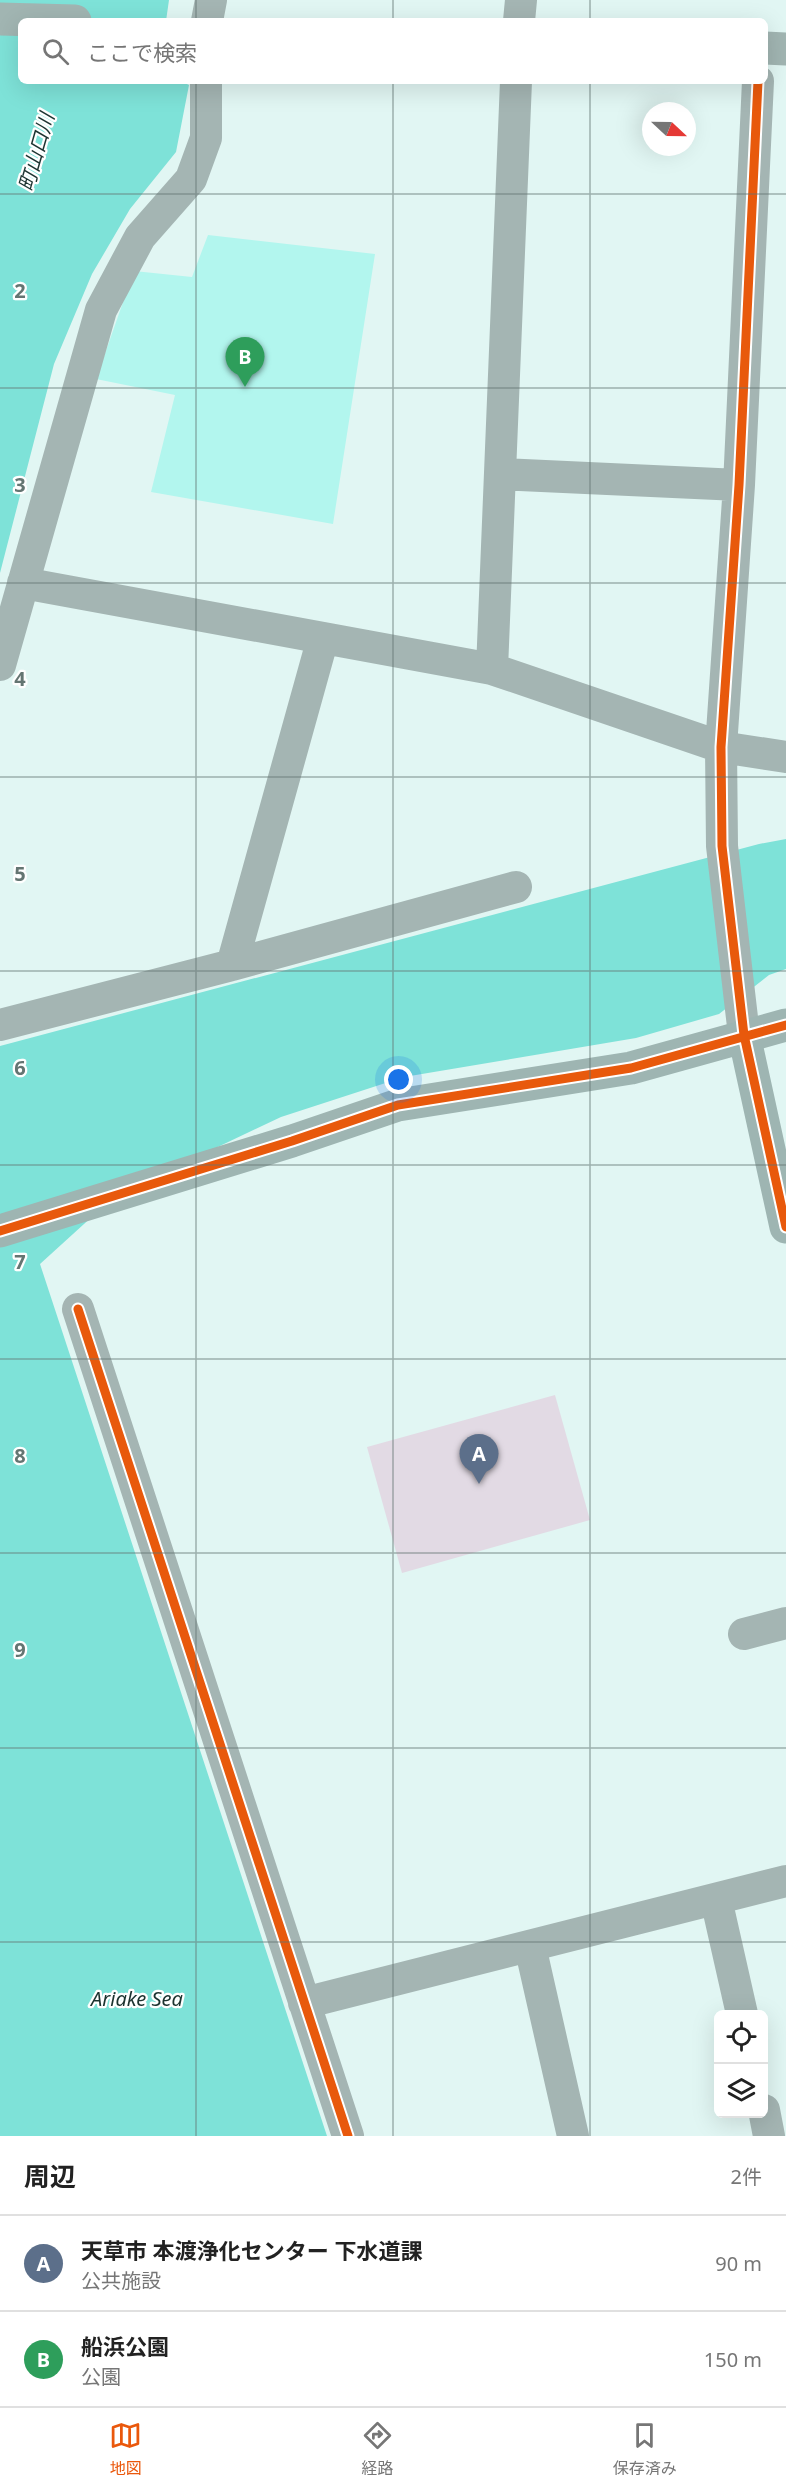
<!DOCTYPE html>
<html lang="ja">
<head>
<meta charset="utf-8">
<style>
  :root { --surface:#fff; --page:#f6f6f6; --text:#222; --muted:#767676; --line:#e0e0e0; --accent:#ea580c }
  body { margin:0; font-family:"Noto Sans","Noto Sans JP",sans-serif; background:var(--page); color:var(--text) }
  .controls { position:absolute; right:18px; bottom:18px; display:grid; overflow:hidden; border-radius:9px; box-shadow:0 6px 24px #0002 }
  .controls button { width:54px; height:54px; display:grid; place-items:center; padding:0; border:0; border-bottom:2px solid var(--line); background:var(--surface); color:var(--text); font:30px sans-serif }
  .compass { position:absolute; left:642px; top:102px; width:54px; height:54px; border-radius:50%; background:var(--surface); box-shadow:0 6px 24px #0002; rotate:112deg }
  .you { position:absolute; left:399px; top:1080px; width:21px; height:21px; margin:-15px; border:4px solid #fff; border-radius:50%; background:#1a73e8; box-shadow:0 0 0 9px #1a73e833 }
  .badge { display:grid; place-items:center; width:39px; height:39px; border-radius:50%; background:var(--accent); color:#fff; font-size:20px; font-weight:700 }
  .pin { position:absolute; translate:-50% -50px; filter:drop-shadow(0 2px 3px #0008) }
  .pin::after { content:''; position:absolute; top:32px; width:21px; height:18px; background:inherit; clip-path:polygon(0 0,100% 0,50% 100%) }
  .list { margin:0; padding:0; list-style:none }
  h2 { display:flex; justify-content:space-between; align-items:center; height:78px; margin:0; padding:0 24px; font-size:26px }
  h2 small { font-size:20px; font-weight:400; color:var(--muted) }
  .list li { display:grid; grid-template-columns:39px 1fr auto; gap:18px; align-items:center; box-sizing:border-box; height:96px; padding:0 24px; border-top:2px solid var(--line) }
  .list b { display:block; font-size:22px; white-space:nowrap }
  .list p { margin:0; font-size:20px; white-space:nowrap; color:var(--muted) }
  .list em { font-size:20px; font-style:normal; color:var(--muted) }
  .icon { flex:none; width:33px; height:33px; fill:none; stroke:currentColor; stroke-width:2; stroke-linecap:round; stroke-linejoin:round }
  .map { position:relative; flex:none; width:786px; height:2136px; overflow:hidden }
  .search { position:absolute; background:var(--surface); box-shadow:0 6px 24px #0002; left:18px; right:18px; top:18px; height:66px; display:flex; align-items:center; gap:15px; box-sizing:border-box; padding:0 21px; border-radius:9px; color:var(--muted); font-size:22px }
  .sheet { height:270px; background:var(--surface) }
  nav { display:flex; justify-content:space-around; align-items:center; box-sizing:border-box; height:84px; border-top:2px solid var(--line); background:var(--surface); font-size:16px; color:var(--muted) }
  nav a { display:grid; justify-items:center; gap:3px }
  nav .on { color:var(--accent) }
  .map>svg:first-child { display:block }
  .green { fill:#b2f6ee }
  .water { fill:#7ee2d8 }
  .building { fill:#e2dae4 }
  .lines { fill:none; stroke-linecap:round; stroke-linejoin:round }
  .street { stroke:#a4b5b3; stroke-width:32 }
  .secondary { stroke:#9eb5b2; stroke-width:33 }
  .highway { stroke:#a1b5b2; stroke-width:33 }
  .cycleway-casing { stroke:#fff; stroke-width:13 }
  .cycleway { stroke:#e8590c; stroke-width:9 }
  .grid { fill:none; stroke:#647572; stroke-width:1.5; stroke-opacity:0.55 }
  .labels { text-anchor:middle; dominant-baseline:central; stroke-width:4.5; stroke-linejoin:round; paint-order:stroke }
  .water-label { font-size:20px; font-style:italic; fill:#1c3330; stroke:#fff }
  .grid-label { font-size:20px; text-anchor:middle; font-weight:bold; fill:#647572; stroke:#fff; stroke-width:4.5; stroke-linejoin:round; paint-order:stroke }
</style>
</head>
<body>
<div class="map">
<svg width="786" height="2136" viewBox="0 0 786 2136">
  <rect width="100%" height="100%" fill="#e1f6f3"/>
  <!-- green -->
  <path class="green" d="M208,235L375,254L333,524L151,492L175,395L96,379L134,271L192,277Z"/>
  <!-- water -->
  <path class="water" d="M0,0H169L166,21H21V81H181L189,85L176,152L130,209L92,274L54,364L0,573Z
    M786,839V969L769,975L719,1014L636,1038L404,1077L281,1117L182,1164L95,1214L40,1264L327,2136H0V1046L759,844Z"/>
  <!-- building -->
  <path class="building" d="M555,1395L590,1520L402,1573L367,1447Z"/>
  <g class="lines">
    <!-- street -->
    <path class="street" d="M207,21L211,0
      M519,21L521,0
      M500,474L739,485
      M23,583L492,669L721,747L786,757
      M0,665L101,310L140,237L191,179L206,138V81
      M492,669L516,81
      M232,965L323,638
      M0,1025L232,965L516,887
      M744,1035L722,846L721,747L739,485L758,81
      M78,1309L348,2136
      M744,1634L786,1623
      M716,1899L742,2014
      M530,1946L573,2136
      M304,2003L786,1881
      M764,2110L769,2136"/>
    <!-- secondary -->
    <path class="secondary" d="M744,1035L786,1227
      M0,1231L292,1141L398,1105L631,1068L786,1025"/>
    <!-- highway -->
    <path class="highway" d="M0,19L75,21
      M765,48L786,49"/>
    <!-- cycleway casing -->
    <g class="cycleway-casing">
      <path id="cycleway" d="M758,81L739,485L721,747L722,846L744,1035L786,1227
        M0,1231L292,1141L398,1105L631,1068L786,1025
        M78,1309L348,2136"/>
    </g>
    <!-- cycleway -->
    <use href="#cycleway" class="cycleway"/>
  </g>
  <!-- grid -->
  <path class="grid" d="M196,0V21M393,0V21M590,0V21M196,81V2136M393,81V2136M590,81V2136M0,194H786M0,388H786M0,583H786M0,777H786M0,971H786M0,1165H786M0,1359H786M0,1553H786M0,1748H786M0,1942H786"/>
  <g class="labels">
    <!-- water labels -->
    <g class="water-label">
      <text transform="translate(36 152) rotate(-74)">町山口川</text>
      <text x="137" y="1998">Ariake Sea</text>
    </g>
  </g>
  <g class="grid-label">
    <text x="20" y="298">2</text>
    <text x="20" y="492">3</text>
    <text x="20" y="686">4</text>
    <text x="20" y="881">5</text>
    <text x="20" y="1075">6</text>
    <text x="20" y="1269">7</text>
    <text x="20" y="1463">8</text>
    <text x="20" y="1657">9</text>
  </g>
</svg>
<div class="controls">
<button><svg class="icon" aria-label="locate" viewBox="0 0 24 24"><circle cx="12" cy="12" r="6"/><path d="M12 2v4M12 18v4M2 12h4M18 12h4"/></svg></button>
<button><svg class="icon" aria-label="layers" viewBox="0 0 24 24"><path d="M12 4l9 5-9 5-9-5zM3 14l9 5 9-5"/></svg></button>
</div>
<svg class="compass" viewBox="-18 -18 36 36"><path d="M0-13l5 13h-10z" fill="#e53935"/><path d="M0 13l5-13h-10z" fill="#767676"/></svg>
<div class="you"></div>
<div class="pin badge" style="left:479px;top:1484px;background:#5c6f8a">A</div>
<div class="pin badge" style="left:245px;top:387px;background:#2e9e5b">B</div>
<div class="search"><svg class="icon" aria-label="search" viewBox="0 0 24 24"><circle cx="10" cy="10" r="6"/><path d="M15 15l6 6"/></svg>ここで検索</div>
</div>
<section class="sheet">
<h2>周辺<small>2件</small></h2>
<ul class="list">
<li><span class="badge" style="background:#5c6f8a">A</span><div><b>天草市 本渡浄化センター 下水道課</b><p>公共施設</p></div><em>90 m</em></li>
<li><span class="badge" style="background:#2e9e5b">B</span><div><b>船浜公園</b><p>公園</p></div><em>150 m</em></li>
</ul>
</section>
<nav>
<a class="on"><svg class="icon" aria-label="map" viewBox="0 0 24 24"><path d="M3 6l6-2 6 2 6-2v14l-6 2-6-2-6 2zM9 4v14M15 6v14"/></svg>地図</a>
<a><svg class="icon" aria-label="directions" viewBox="0 0 24 24"><path d="M12 3l9 9-9 9-9-9zM9 14v-3h6M13 9l2 2-2 2"/></svg>経路</a>
<a><svg class="icon" aria-label="saved" viewBox="0 0 24 24"><path d="M7 4h10v16l-5-4-5 4z"/></svg>保存済み</a>
</nav>
</body>
</html>
